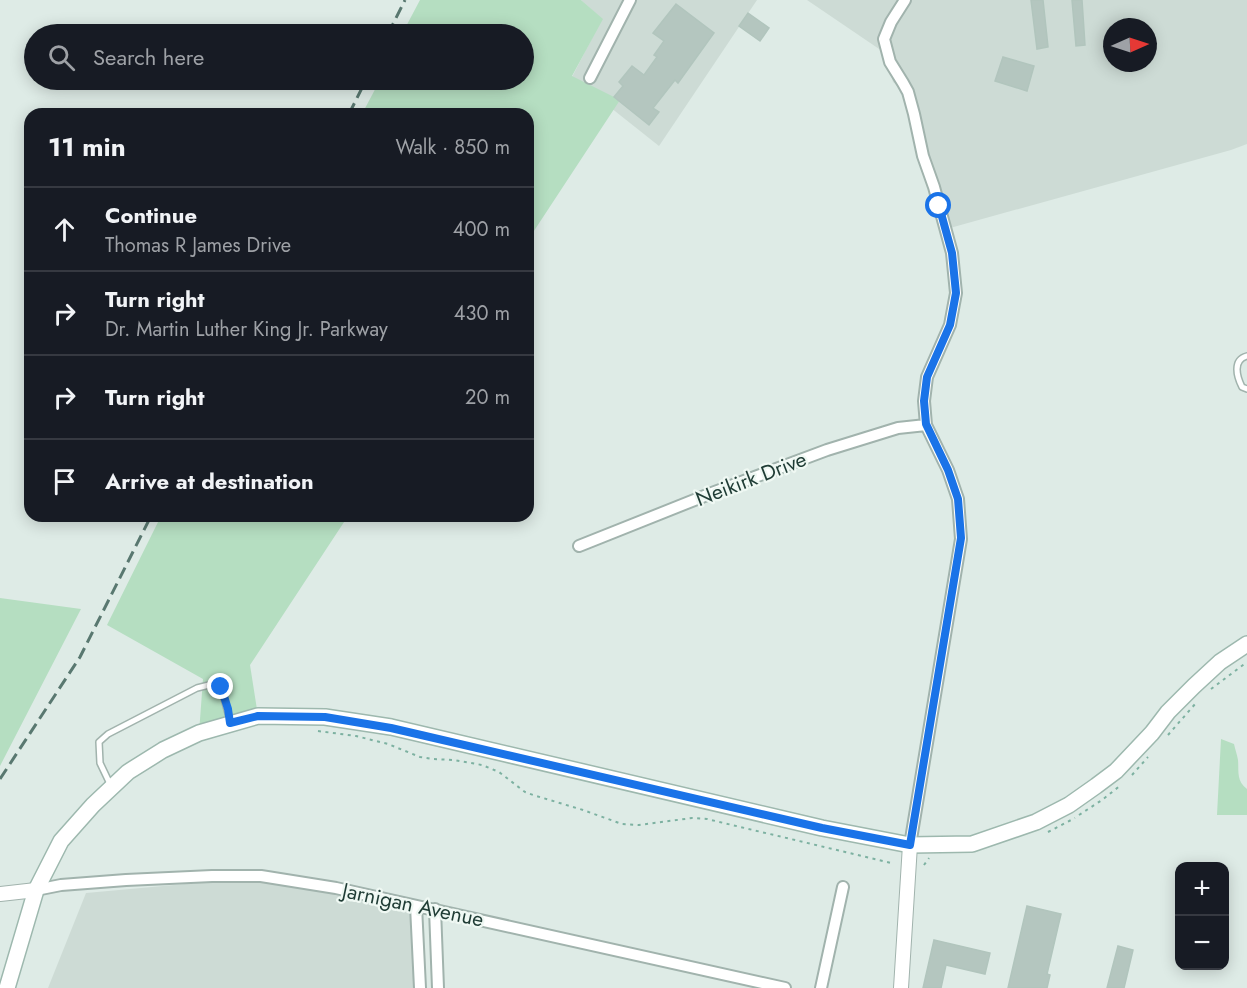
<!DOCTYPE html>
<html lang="en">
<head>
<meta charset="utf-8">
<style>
  :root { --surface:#171b24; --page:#20242c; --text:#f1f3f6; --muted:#9ea1a6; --line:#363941 }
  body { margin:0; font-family:Jost,sans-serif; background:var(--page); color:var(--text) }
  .controls { position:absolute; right:18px; bottom:18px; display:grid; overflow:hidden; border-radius:12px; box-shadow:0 3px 15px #0003 }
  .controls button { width:54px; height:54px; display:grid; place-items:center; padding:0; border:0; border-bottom:2px solid var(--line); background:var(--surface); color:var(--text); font:30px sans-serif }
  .compass { position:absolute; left:1103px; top:18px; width:54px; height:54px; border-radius:50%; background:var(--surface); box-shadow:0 3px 15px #0003; rotate:87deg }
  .stop { position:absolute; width:18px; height:18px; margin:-14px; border:4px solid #1a73e8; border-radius:50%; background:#fff }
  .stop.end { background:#1a73e8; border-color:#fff; box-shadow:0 2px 6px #0008 }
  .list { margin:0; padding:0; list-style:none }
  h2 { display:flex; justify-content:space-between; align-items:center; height:78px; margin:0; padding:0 24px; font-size:26px }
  h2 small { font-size:20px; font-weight:400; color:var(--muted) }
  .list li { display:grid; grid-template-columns:39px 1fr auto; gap:18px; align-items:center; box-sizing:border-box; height:84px; padding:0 24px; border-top:2px solid var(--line) }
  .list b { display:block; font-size:22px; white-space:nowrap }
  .list p { margin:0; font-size:20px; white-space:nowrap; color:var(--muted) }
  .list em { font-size:20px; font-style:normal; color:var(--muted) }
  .icon { flex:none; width:33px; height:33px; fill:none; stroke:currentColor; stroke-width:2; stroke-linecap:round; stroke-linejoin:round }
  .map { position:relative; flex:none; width:1247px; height:988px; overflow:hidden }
  .search { position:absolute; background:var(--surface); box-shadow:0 3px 15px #0003; left:24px; top:24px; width:510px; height:66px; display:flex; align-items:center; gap:15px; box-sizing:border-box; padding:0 21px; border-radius:33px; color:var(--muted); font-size:22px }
  .panel { position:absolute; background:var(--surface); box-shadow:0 3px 15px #0003; left:24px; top:108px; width:510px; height:414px; border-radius:18px }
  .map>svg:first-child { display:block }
  .built { fill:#cddbd5; fill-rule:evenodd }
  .green { fill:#b5dec1 }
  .building { fill:#b4c6bf; stroke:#b1c5bd; stroke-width:1.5 }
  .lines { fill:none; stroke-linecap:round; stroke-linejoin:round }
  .service-casing { stroke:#a1b3ad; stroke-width:8 }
  .minor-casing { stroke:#a1b3ad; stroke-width:14 }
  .tertiary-casing { stroke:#a1b3ad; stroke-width:16 }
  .secondary-casing { stroke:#9db8ae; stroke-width:18 }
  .path { stroke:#7db1a1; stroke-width:2; stroke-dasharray:3 4.5; stroke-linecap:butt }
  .service { stroke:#fff; stroke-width:5 }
  .minor { stroke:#fff; stroke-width:10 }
  .tertiary { stroke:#fff; stroke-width:14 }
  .secondary { stroke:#fff; stroke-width:15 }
  .rail { stroke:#597870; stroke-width:3; stroke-dasharray:12 6; stroke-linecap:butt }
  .route { stroke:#1a73e8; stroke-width:8 }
  .labels { text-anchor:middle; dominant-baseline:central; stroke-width:4.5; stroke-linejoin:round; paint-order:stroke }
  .street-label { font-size:21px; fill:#1f3c35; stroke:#eff8f3 }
</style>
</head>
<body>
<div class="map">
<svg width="1247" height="988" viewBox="0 0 1247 988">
  <rect width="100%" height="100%" fill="#deebe6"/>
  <!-- built -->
  <path class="built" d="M581,0H757L659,146L572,77L602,19Z
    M807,0H1247V144L1231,150L950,228L910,97L893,82L885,53ZM1112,27H1148V63H1112Z
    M229,880L272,882L416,906L421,988H48L86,893Z"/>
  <!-- green -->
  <path class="green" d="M420,0H581L603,19L572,76L620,100L528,240V114H362L380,80H524V34H402Z
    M161,516H348L250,665L258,716L199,733L203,679L107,625Z
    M0,598L81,609L0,766Z
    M1221,739L1234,744C1235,749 1237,754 1238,760C1239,771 1236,781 1247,789V815H1217Z"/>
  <!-- building -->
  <path class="building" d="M1031,0H1043L1048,47L1037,49Z
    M1072,0H1082L1085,45L1076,46Z
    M676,4L714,33L678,83L675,80L653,108L659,112L649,125L614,97L623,86L619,82L632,66L644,75L657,57L654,55L664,41L653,33Z
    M748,13L769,28L760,41L739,26Z
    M1003,57L1034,66L1027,91L995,81Z
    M1027,906L1061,914L1047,974L1050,975L1047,988H1008Z
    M934,940L990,953L985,974L946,965L941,988H923Z
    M1118,946L1133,950L1124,988H1107Z"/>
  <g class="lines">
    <!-- service casing -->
    <g class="service-casing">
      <path id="service" d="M1247,356C1232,360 1237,377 1242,387L1247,389
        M111,786L100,763L99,742L108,734L197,688L213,684L221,687L230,721"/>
    </g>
    <!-- minor casing -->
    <g class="minor-casing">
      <path id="minor" d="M905,0L891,22L884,39L890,62L903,83L908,92L914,114L923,156L934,187L952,253L956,293L950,325L927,377L924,401L926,425L948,470L958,499L961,539L910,845
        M590,78L630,0
        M579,546L712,493L827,450L898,428L926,425
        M36,890L61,885L126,880L212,876H261L336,888L785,988
        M416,906L420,988
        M435,909L438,988
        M821,988L843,887"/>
    </g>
    <!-- tertiary casing -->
    <g class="tertiary-casing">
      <path id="tertiary" d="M0,894L36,890
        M901,988L910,845"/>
    </g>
    <!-- secondary casing -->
    <g class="secondary-casing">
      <path id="secondary" d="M7,988L36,890L61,841L93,805L128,772L163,750L199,733L258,716L325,717L391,727L822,828L910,845L972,844L1036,822L1069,805L1096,786L1116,771L1152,733L1168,712L1194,686L1220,662L1247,644"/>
    </g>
    <!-- path -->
    <path class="path" d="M1211,689L1247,662
      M318,731L356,736L388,744L420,757L433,759L454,760L482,765L499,772L525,792L533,795L583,810L622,824L639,825L692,818L707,819L891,863
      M1168,735L1196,703
      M1132,775L1148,757
      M1079,815L1102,800L1121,785
      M1048,832L1075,818
      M924,865L929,858"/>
    <!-- service -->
    <use href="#service" class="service"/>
    <!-- minor -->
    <use href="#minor" class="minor"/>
    <!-- tertiary -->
    <use href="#tertiary" class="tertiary"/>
    <!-- secondary -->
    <use href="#secondary" class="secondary"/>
    <!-- rail -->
    <path class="rail" d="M388,34L405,0
      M349,114L366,80
      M0,779L80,657L151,516"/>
  </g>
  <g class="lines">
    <!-- route -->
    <path class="route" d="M221,687L228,709L230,723L258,716L325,717L391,728L822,828L910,845L961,538L958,499L948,470L926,424L924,401L927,377L950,325L956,293L952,253L939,206"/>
  </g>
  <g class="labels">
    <!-- street labels -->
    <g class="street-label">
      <text transform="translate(751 479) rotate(-21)">Neikirk Drive</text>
      <text transform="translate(413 905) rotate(12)">Jarnigan Avenue</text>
    </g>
  </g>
</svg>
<div class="controls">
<button>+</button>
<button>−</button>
</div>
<svg class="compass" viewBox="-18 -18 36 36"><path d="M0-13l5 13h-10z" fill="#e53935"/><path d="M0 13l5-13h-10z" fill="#9ea1a6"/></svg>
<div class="stop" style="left:939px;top:206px"></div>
<div class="stop end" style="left:221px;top:687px"></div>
<div class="search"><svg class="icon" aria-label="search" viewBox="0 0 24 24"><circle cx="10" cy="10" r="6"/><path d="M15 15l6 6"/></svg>Search here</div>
<section class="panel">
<h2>11 min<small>Walk · 850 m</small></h2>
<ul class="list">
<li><svg class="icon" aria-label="ahead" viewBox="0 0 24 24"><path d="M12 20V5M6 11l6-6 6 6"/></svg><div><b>Continue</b><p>Thomas R James Drive</p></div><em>400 m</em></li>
<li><svg class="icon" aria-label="right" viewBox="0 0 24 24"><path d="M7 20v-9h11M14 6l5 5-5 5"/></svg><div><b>Turn right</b><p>Dr. Martin Luther King Jr. Parkway</p></div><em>430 m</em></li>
<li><svg class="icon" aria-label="right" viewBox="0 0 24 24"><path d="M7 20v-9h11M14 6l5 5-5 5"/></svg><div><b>Turn right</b></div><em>20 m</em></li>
<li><svg class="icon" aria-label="arrive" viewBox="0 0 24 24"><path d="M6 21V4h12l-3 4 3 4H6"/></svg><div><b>Arrive at destination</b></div></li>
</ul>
</section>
</div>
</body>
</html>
